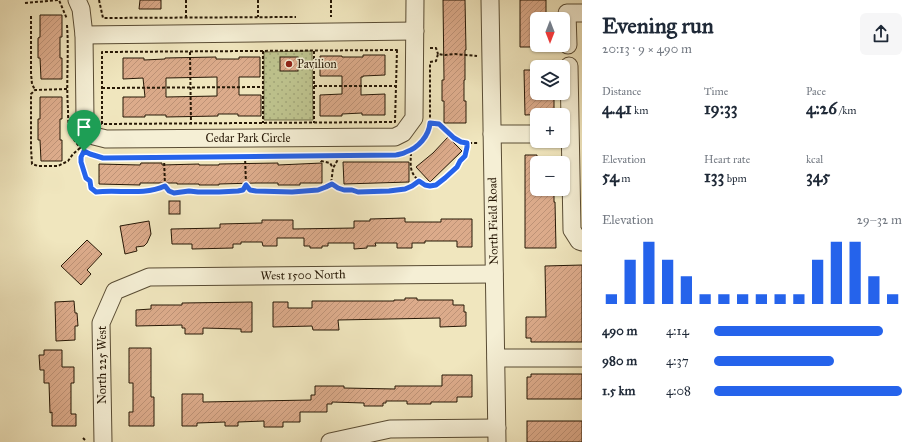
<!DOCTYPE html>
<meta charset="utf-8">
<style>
:root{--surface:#fff;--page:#f6f6f7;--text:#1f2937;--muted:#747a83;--accent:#2563eb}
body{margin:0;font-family:"IM FELL Great Primer",serif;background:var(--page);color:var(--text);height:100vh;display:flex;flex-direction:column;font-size:15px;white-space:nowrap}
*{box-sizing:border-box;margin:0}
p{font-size:13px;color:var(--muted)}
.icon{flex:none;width:22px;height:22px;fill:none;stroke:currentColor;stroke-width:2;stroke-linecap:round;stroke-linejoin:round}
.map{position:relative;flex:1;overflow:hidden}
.side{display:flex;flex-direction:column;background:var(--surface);width:340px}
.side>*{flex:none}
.needle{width:26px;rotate:180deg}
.buttons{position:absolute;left:530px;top:12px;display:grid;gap:8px}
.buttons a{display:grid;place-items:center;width:40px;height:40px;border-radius:6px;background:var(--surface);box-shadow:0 1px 3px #0004;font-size:20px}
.pin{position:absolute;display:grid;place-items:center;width:34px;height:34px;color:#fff;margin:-41px -17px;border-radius:50% 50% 50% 0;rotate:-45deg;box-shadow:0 0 4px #0007}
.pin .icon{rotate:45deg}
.round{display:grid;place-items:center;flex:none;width:42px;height:42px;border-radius:6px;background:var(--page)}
.head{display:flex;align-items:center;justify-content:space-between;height:68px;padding:0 20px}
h1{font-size:22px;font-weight:800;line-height:30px}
.stats{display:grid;grid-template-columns:repeat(3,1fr);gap:6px;height:68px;padding:4px 20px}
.stats div{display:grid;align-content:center}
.stats b{font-size:17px;font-weight:800}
.stats small{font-size:11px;font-weight:400}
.stats p{font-size:11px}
.chart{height:112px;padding:8px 20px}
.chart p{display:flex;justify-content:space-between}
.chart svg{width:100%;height:72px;margin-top:4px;stroke:var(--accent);stroke-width:6}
ul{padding:0 20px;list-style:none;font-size:13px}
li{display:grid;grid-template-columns:64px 48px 1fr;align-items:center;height:30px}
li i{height:10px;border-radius:5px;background:var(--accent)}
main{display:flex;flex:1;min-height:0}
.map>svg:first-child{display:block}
.park{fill:url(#park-dots);stroke:#726e4a}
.building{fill:url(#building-hatch);stroke:#271806;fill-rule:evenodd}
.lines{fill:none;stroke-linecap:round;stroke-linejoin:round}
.minor-casing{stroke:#594c34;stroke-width:19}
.path{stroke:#271806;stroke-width:2;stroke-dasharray:3 2;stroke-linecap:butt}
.minor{stroke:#f5efd5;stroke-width:17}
.route-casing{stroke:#fff;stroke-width:8}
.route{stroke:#2563eb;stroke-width:5}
.poi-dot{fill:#8f2418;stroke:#f5efd5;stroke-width:1.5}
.labels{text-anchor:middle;stroke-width:3;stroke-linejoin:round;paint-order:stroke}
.poi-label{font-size:12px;fill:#271806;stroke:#f5efd5;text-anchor:start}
.street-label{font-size:12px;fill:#271806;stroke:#f5efd5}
</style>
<main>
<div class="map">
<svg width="582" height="442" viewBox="0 0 582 442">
<defs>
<pattern id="park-dots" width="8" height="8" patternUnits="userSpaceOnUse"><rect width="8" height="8" fill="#bec38e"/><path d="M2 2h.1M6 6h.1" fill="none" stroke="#a3a779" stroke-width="1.8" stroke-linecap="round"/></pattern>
<pattern id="building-hatch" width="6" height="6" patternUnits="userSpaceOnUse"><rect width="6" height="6" fill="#dcab8b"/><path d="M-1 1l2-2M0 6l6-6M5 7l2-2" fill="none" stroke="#bd9276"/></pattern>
</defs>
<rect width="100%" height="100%" fill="#f0e6be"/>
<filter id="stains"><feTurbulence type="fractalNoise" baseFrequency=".005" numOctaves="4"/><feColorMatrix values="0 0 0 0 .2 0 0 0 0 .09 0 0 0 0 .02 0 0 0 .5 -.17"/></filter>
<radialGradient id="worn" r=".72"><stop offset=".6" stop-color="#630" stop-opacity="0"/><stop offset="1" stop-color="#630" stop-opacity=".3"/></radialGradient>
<!-- park -->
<path class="park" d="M312,51L313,120H264V52Z"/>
<!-- building -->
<g class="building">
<path d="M140,0H161V9H139Z"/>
<path d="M443,0H465L466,50H465V80H464V101H466V123H444V101H442V80H444Z"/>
<path d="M520,0H546V19H537V47H520Z"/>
<path d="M40,15H62V37H60V58H62V79H41L40,58H38V38L40,37Z"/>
<path d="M363,55H385V75L363,76V77H361V95L385,94V115H362V113L342,114V116H320V95L342,94V76H320V56H342V57H363Z"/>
<path d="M216,57V59H239V57H260V77H239V95H261V116H238V114H218V116L166,117V115H145V117H123V97H145L143,78L123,79V58H144V60L165,59V58ZM217,77V96L166,97V78Z"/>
<rect x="280" y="57" width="18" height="14"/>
<path d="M524,70H537V93H554V114L525,115Z"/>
<path d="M40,97H62V119H60V140H62V161H41L40,140H38V119H40Z"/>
<path d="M448,137L462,151L430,182L416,167L433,153Z"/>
<path d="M525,155H537V189H554V202H555L556,248H525Z"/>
<path d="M343,162H409V182L344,184Z"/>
<path d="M141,163H162V165L199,164V165H219V164L278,163V165L322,163V183H300V185H278V183H256L219,184V185H199V184H177V183H140V185L99,184V164L140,165Z"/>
<rect x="169" y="201" width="11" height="13"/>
<path d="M405,218V222H441V219H472V247H457V241H425V243H412V248H397V243H375L376,246H367V248L354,249V243H328V246H322V248H310V246H304V238H277V246H263L262,242H241V244H233V248L192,249V244H172L171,229L220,228V224L262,223V220H293V229L354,228V221H370V219Z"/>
<path d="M149,221L151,234L147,243L144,246L136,247L137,251L125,254L120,226Z"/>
<path d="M87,240L102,254L87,270L91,274L81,285L61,266Z"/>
<path d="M582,265V342H531V338H526V317H546L545,266Z"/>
<path d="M405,298H417V300H453V305H464V312H466V326L440,327V318L338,320L339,330H313L312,326L273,327V302H288V308H312V301H394V300H405Z"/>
<path d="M74,301L75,313H77L78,326H75V340L56,341L55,302Z"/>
<path d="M252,302V332H241V329L203,328V334H185V328H182V325L136,326V310L151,309V305H182V303Z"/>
<path d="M129,348H151V397H154V426H129V412H133V383H129Z"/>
<path d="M44,350H62V367H74V383H71V414H76V426H52V412L50,413L49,383H44V370H40L39,355H44Z"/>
<path d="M531,374H582V399H527V377H531Z"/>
<path d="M442,375H472V397H457V402H431V404H407V401H386V403H383V406H364V403L332,402V404H327V412H300V422H283V427H264V421L238,422V426H225V422L197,423V426H182V394H203V402L311,400V395H315V386H344V388L395,389V386H442Z"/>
<rect x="527" y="421" width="55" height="21"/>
</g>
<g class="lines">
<!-- minor casing -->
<g class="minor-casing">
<g id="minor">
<path d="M77,0L81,9L84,35L85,119L94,136L106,139L395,137L403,133L414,118L415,0"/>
<path d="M490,0L497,442"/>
<path d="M84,35L415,31"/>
<path d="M568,45L567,13H582"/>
<path d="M569,66L572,230L579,241L582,242"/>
<path d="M492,134H537"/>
<path d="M496,358H582"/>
<path d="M103,442L101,323L115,291L149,277L494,274"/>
<path d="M330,442L390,429L497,428"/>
</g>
</g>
<!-- path -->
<g class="path">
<path d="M99,0L103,18L296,17"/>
<path d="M186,0V18"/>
<path d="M258,0V17"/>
<path d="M331,0V17"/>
<path d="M25,3L59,0L67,19"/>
<path d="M31,16V74L32,84L35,90"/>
<path d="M67,25C69,53 66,81 68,109C68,118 68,127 72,136C79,150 89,154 103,158L340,156L396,155L406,152L416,147L425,139L430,126V64"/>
<path d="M430,48H436L438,54"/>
<path d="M397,50L395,122L102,124V52Z"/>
<path d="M263,51V123"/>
<path d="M314,51V123"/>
<path d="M190,52L191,124"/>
<path d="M430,62L436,61L438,54L445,55L455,54L477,56"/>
<path d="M314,86H396"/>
<path d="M102,88L263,87"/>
<path d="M67,89L35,90L31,94V148L32,164L38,166H58L68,161L73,154L80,148"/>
<path d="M430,123L439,124L454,138L461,142L467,143"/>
<path d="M84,151L81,157V162L86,178L90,181L91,188L96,192C118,189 143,196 165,186"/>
<path d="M245,156L246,185L250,190L256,191L292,193L318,190L326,187L331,184"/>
<path d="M320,156L321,161L330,163L333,168"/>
<path d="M340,156L333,168L331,184L337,188L344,190H352L359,192L389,191L405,189L412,186L419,181C408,171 411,164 411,150"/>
<path d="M164,158L165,186L169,191L174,193L189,191L198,193L238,191L243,190L246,185"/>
<path d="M419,181L425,185L431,186L435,185L445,178L457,167L460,161L465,156L467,147V143H479"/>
<path d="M83,438L85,440"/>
</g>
<!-- minor -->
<use href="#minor" class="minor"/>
</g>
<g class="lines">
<!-- route casing -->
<g class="route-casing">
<path id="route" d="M430,123L439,124L454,138L461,142L467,143V147L465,156L460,161L457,167L445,178L436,185L430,186L425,185L419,181L412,186L405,189L389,191L358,192L352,190H344L338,188L332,184L326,187L318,190L292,192L256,191L250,190L246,185L243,190L238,191L219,192H198L189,191L174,193L169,191L165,186C143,196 118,189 96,192L91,188L90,181L86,178L81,162V157L84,151L90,154L103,158L396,155C399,154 403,154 406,152C418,148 429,136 430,123Z"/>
</g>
<!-- route -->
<use href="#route" class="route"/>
</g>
<!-- markers -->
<circle class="poi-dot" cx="289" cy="64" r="4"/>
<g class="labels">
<!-- poi labels -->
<g class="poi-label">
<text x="297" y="68">Pavilion</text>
</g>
<!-- street labels -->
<g class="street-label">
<text x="248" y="142">Cedar Park Circle</text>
<text transform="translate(493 221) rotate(-91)" y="4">North Field Road</text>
<text transform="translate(303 275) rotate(-1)" y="4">West 1500 North</text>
<text transform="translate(102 365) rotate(-90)" y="4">North 225 West</text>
</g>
</g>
<rect width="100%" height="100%" filter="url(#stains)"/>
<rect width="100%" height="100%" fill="url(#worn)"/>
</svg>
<div class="buttons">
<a><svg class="needle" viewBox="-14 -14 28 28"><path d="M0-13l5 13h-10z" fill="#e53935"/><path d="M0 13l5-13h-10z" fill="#747a83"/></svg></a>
<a><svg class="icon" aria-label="layers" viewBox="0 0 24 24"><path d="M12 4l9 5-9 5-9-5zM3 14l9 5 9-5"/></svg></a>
<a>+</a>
<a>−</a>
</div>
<div class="pin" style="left:84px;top:151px;background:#1e9e55"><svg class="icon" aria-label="arrive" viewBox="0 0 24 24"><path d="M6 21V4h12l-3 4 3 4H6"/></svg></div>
</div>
<section class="side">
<div class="head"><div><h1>Evening run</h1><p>20:13 · 9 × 490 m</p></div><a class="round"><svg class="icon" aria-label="share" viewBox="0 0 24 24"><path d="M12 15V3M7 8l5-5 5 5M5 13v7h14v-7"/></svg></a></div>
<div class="stats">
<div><p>Distance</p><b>4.41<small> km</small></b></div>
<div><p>Time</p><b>19:33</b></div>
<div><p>Pace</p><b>4:26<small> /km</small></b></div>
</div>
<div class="stats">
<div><p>Elevation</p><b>54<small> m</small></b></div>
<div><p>Heart rate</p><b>133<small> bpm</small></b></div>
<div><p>kcal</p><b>345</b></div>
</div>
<div class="chart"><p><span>Elevation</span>29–32 m</p>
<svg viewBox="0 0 160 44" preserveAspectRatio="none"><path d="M5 44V38M15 44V17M25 44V6M35 44V17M45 44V27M55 44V38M65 44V38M75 44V38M85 44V38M95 44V38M105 44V38M115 44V17M125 44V6M135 44V6M145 44V27M155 44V38"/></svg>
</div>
<ul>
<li><b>490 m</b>4:14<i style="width:90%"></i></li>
<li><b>980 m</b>4:37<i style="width:64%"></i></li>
<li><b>1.5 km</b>4:08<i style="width:100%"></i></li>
</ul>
</section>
</main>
